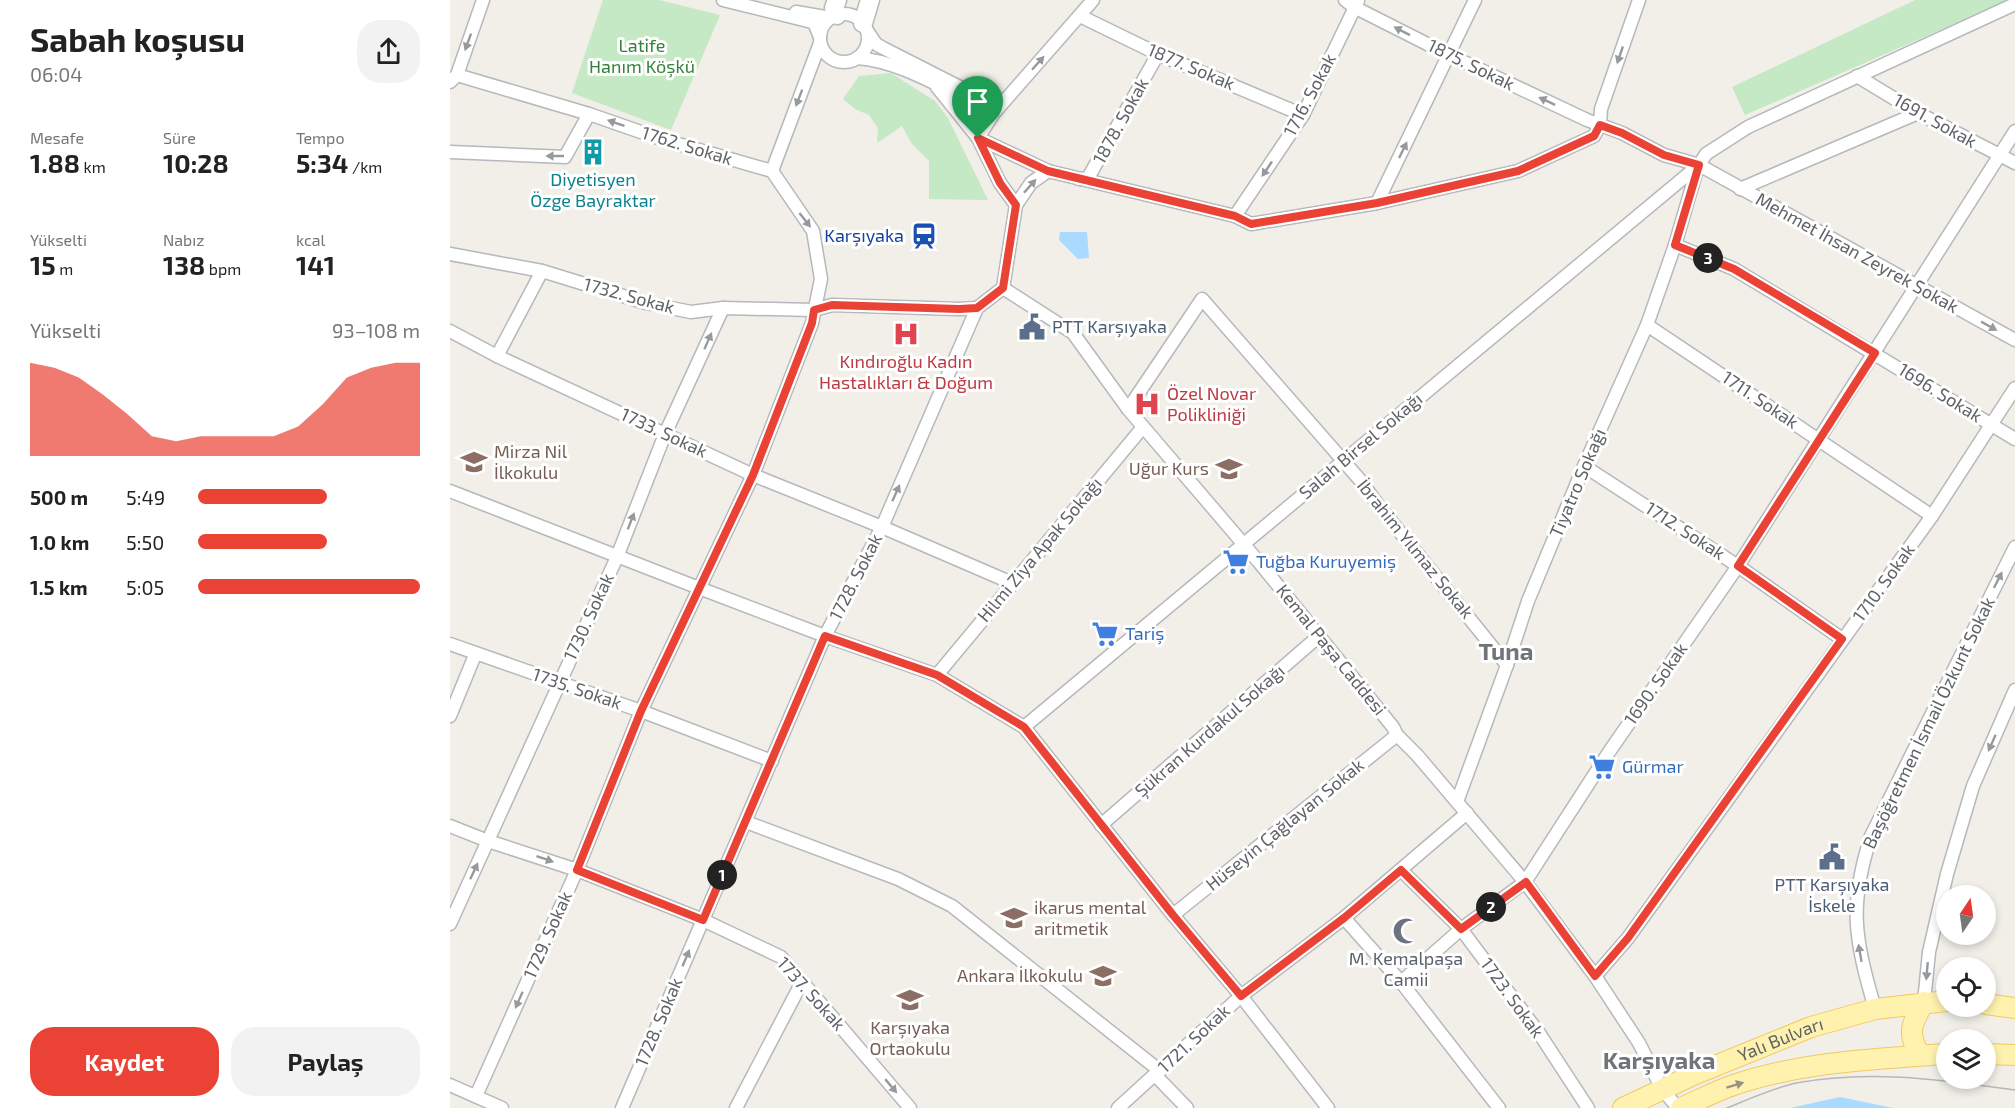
<!DOCTYPE html>
<html lang="tr">
<meta charset="utf-8">
<style>
:root{--surface:#fff;--page:#f2f2f2;--text:#222;--muted:#767676;--accent:#ea4335}
body{margin:0;font-family:"Exo 2",sans-serif;background:var(--page);color:var(--text);height:100vh;display:flex;flex-direction:column;font-size:22px;white-space:nowrap}
*{box-sizing:border-box;margin:0}
p{font-size:20px;color:var(--muted)}
.icon{flex:none;width:33px;height:33px;fill:none;stroke:currentColor;stroke-width:2;stroke-linecap:round;stroke-linejoin:round}
.map{position:relative;flex:1;overflow:hidden}
.panel{display:flex;flex-direction:column;background:var(--surface);width:450px}
.panel>*{flex:none}
.needle{width:39px;rotate:13deg}
.tools{position:absolute;left:1486px;top:885px;display:grid;gap:12px}
.tools a{display:grid;place-items:center;width:60px;height:60px;border-radius:50%;background:var(--surface);box-shadow:0 3px 9px #0003;font-size:30px}
.pin{position:absolute;display:grid;place-items:center;width:51px;height:51px;color:#fff;margin:-62px -26px;border-radius:50% 50% 50% 0;rotate:-45deg;box-shadow:0 0 6px #0007}
.pin .icon{rotate:45deg}
.km{position:absolute;width:30px;height:30px;margin:-15px;border-radius:50%;background:#222;color:#fff;font-size:16px;line-height:30px;text-align:center}
.round{display:grid;place-items:center;flex:none;width:63px;height:63px;border-radius:24px;background:var(--page)}
.overview{display:flex;align-items:center;justify-content:space-between;height:102px;padding:0 30px}
h1{font-size:33px;font-weight:700;line-height:45px}
.metrics{display:grid;grid-template-columns:repeat(3,1fr);gap:9px;height:102px;padding:6px 30px}
.metrics div{display:grid;align-content:center}
.metrics b{font-size:26px;font-weight:700}
.metrics small{font-size:16px;font-weight:400}
.metrics p{font-size:16px}
.chart{height:168px;padding:12px 30px}
.chart p{display:flex;justify-content:space-between}
.chart svg{width:100%;height:108px;margin-top:6px;fill:var(--accent);opacity:.7}
.primary-button{display:flex;gap:12px;margin-top:auto;padding:12px 30px}
.primary-button a{flex:1;height:69px;border-radius:24px;background:var(--accent);color:#fff;font-size:24px;font-weight:700;line-height:69px;text-align:center}
.primary-button a+a{background:var(--page);color:var(--text)}
ul{padding:0 30px;list-style:none;font-size:20px}
li{display:grid;grid-template-columns:96px 72px 1fr;align-items:center;height:45px}
li i{height:15px;border-radius:8px;background:var(--accent)}
main{display:flex;flex:1;min-height:0}
.map>svg:first-child{display:block}
.green{fill:#c5e8c5}
.water{fill:#aadaff}
.lines{fill:none;stroke-linecap:round;stroke-linejoin:round}
.street-casing{stroke:#b5b8bc;stroke-width:15}
.secondary-casing{stroke:#b6babf;stroke-width:21}
.primary-casing{stroke:#f2c960;stroke-width:22}
.street{stroke:#fff;stroke-width:12}
.secondary{stroke:#fff;stroke-width:18}
.primary{stroke:#fff2af;stroke-width:20}
.tram{stroke:#b6b7b8;stroke-width:1.5}
.oneway{fill:#979a9d}
.oneway2{fill:#979581}
.route-casing{stroke:#fff;stroke-width:12}
.route{stroke:#ea4335;stroke-width:8}
.labels{text-anchor:middle;stroke-width:6;stroke-linejoin:round;paint-order:stroke}
.park-label{font-size:18px;fill:#348238;stroke:#fff}
.street-label{font-size:18px;fill:#5f6368;stroke:#fff}
.culture-label{font-size:18px;fill:#0d838f;stroke:#fff}
.transit-label{font-size:18px;fill:#164399;stroke:#fff;text-anchor:end}
.service-label{font-size:18px;fill:#4e5e75;stroke:#fff;text-anchor:start}
.health-label{font-size:18px;fill:#be3a42;stroke:#fff}
.education-label{font-size:18px;fill:#785e54;stroke:#fff;text-anchor:start}
.shop-label{font-size:18px;fill:#366cbe;stroke:#fff;text-anchor:start}
.worship-label{font-size:18px;fill:#5b616d;stroke:#fff}
.district-label{font-size:24px;font-weight:bold;fill:#70757a;stroke:#fff}
</style>
<main>
<section class="panel">
<div class="overview"><div><h1>Sabah koşusu</h1><p>06:04</p></div><a class="round"><svg class="icon" aria-label="share" viewBox="0 0 24 24"><path d="M12 15V3M7 8l5-5 5 5M5 13v7h14v-7"/></svg></a></div>
<div class="metrics">
<div><p>Mesafe</p><b>1.88<small> km</small></b></div>
<div><p>Süre</p><b>10:28</b></div>
<div><p>Tempo</p><b>5:34<small> /km</small></b></div>
</div>
<div class="metrics">
<div><p>Yükselti</p><b>15<small> m</small></b></div>
<div><p>Nabız</p><b>138<small> bpm</small></b></div>
<div><p>kcal</p><b>141</b></div>
</div>
<div class="chart"><p><span>Yükselti</span>93–108 m</p>
<svg viewBox="0 0 160 44" preserveAspectRatio="none"><path d="M0 44V6L10 8L20 12L30 19L40 27L50 36L60 38L70 36L80 36L90 36L100 36L110 32L120 23L130 12L140 8L150 6L160 6V44z"/></svg>
</div>
<ul>
<li><b>500 m</b>5:49<i style="width:58%"></i></li>
<li><b>1.0 km</b>5:50<i style="width:58%"></i></li>
<li><b>1.5 km</b>5:05<i style="width:100%"></i></li>
</ul>
<div class="primary-button"><a>Kaydet</a><a>Paylaş</a></div>
</section>
<div class="map">
<svg width="1565" height="1108" viewBox="0 0 1565 1108">
<rect width="100%" height="100%" fill="#f1efe8"/>
<!-- green -->
<g class="green">
<path d="M153,0H209L270,15L221,130L122,93Z"/>
<path d="M1465,0H1559L1295,115L1282,87Z"/>
<path d="M441,73L485,101L498,118L538,200L479,199V161L462,144L452,126L427,143L428,128L419,115L405,109L393,99L409,76Z"/>
</g>
<!-- water -->
<g class="water">
<path d="M610,232H637L639,258L628,259L609,240Z"/>
<path d="M1390,1097L1443,1108H1340Z"/>
</g>
<g class="lines">
<!-- street casing -->
<g class="street-casing">
<g id="street">
<path d="M273,0L362,22L365,25L370,37"/>
<path d="M895,0L904,7L999,55L1137,120L1172,133L1214,155L1249,165L1565,340"/>
<path d="M346,12L381,18"/>
<circle cx="394" cy="38" r="24"/>
<path d="M630,16L708,54L853,115"/>
<path d="M416,29L426,44L433,48L549,107"/>
<path d="M407,58C450,61 492,88 531,106"/>
<path d="M7,75L139,114L211,139L322,171L363,231L371,279L362,323L303,475L191,711L127,870L26,1096"/>
<path d="M1407,76L1468,113L1565,163"/>
<path d="M0,82L7,75L33,0"/>
<path d="M487,87L528,138L550,183L566,205"/>
<path d="M528,138L598,171L785,216L801,224L927,203L1068,171L1144,136L1150,125L1151,109L1189,0"/>
<path d="M528,138L544,113L643,0"/>
<path d="M0,152L115,157L139,114"/>
<path d="M322,171L370,43"/>
<path d="M629,179L638,178L708,54"/>
<path d="M1290,189L1468,113"/>
<path d="M927,203L1025,0"/>
<path d="M785,216L853,115L908,1"/>
<path d="M1225,245L1284,269L1565,439"/>
<path d="M0,254L92,271"/>
<path d="M553,288L623,333L678,409L808,561L943,727L947,735L967,755L1075,882L1145,976L1189,1043L1212,1089L1228,1108"/>
<path d="M553,288L566,205L581,183L598,171"/>
<path d="M1197,325L1482,516"/>
<path d="M0,331L47,356L303,475L432,527L562,583"/>
<path d="M47,356L92,271L196,303L241,312L273,308L364,310L382,305L509,309L527,308"/>
<path d="M678,409L752,299L910,480L928,505L1057,665"/>
<path d="M1134,466L1288,566L1392,639"/>
<path d="M0,491L249,588L375,636L487,675L574,727L723,915L791,996L878,1108"/>
<path d="M0,644L191,711L322,761"/>
<path d="M487,675L693,427"/>
<path d="M0,716L25,655"/>
<path d="M574,727L1249,165L1256,154L1298,127L1565,4"/>
<path d="M1007,802L1057,665L1078,601L1134,466L1197,325L1225,245L1248,166"/>
<path d="M296,822L448,879L502,906L710,1071"/>
<path d="M651,825L869,636"/>
<path d="M0,826L38,841L127,870L253,920L331,957L460,1108"/>
<path d="M951,870L1011,929L1089,1033L1138,1108"/>
<path d="M723,915L947,735"/>
<path d="M894,918L951,982L1049,1108"/>
<path d="M0,924L167,557L215,434L273,308"/>
<path d="M1145,976L1178,938L1482,516L1565,388"/>
<path d="M951,982L1011,929L1075,882L1159,752L1288,566L1565,131"/>
<path d="M1474,1002L1479,952L1497,874L1523,786L1565,690"/>
<path d="M1425,1009C1405,939 1398,907 1421,836L1565,547"/>
<path d="M705,1075L737,1108"/>
<path d="M0,1085L52,1108"/>
<path d="M172,1108L375,636L432,527L527,308L553,288"/>
<path d="M286,1108L352,982"/>
<path d="M668,1108L791,996L894,918L1017,813"/>
</g>
</g>
<!-- secondary casing -->
<g class="secondary-casing">
<g id="secondary">
<path d="M387,0L384,8L387,15"/>
<path d="M413,23L420,0"/>
</g>
</g>
<!-- primary casing -->
<g class="primary-casing">
<g id="primary">
<path d="M1536,1004L1565,1008"/>
<path d="M1536,1054L1565,1055"/>
<path d="M1470,1055C1456,1033 1462,1023 1474,1002"/>
<path id="s1" d="M1173,1108L1243,1075L1361,1027L1425,1009L1497,1001"/>
<path d="M1231,1108C1247,1101 1262,1093 1278,1087C1348,1062 1423,1059 1497,1054"/>
</g>
</g>
<!-- street -->
<use href="#street" class="street"/>
<!-- secondary -->
<use href="#secondary" class="secondary"/>
<!-- primary -->
<use href="#primary" class="primary"/>
<!-- tram -->
<path class="tram" d="M1277,1108C1299,1099 1324,1088 1346,1083C1420,1069 1492,1080 1565,1090"/>
</g>
<!-- one-way arrows -->
<defs><path id="oneway-solid" d="M-6-.8H1V-3.2L6.5 0L1 3.2V.8H-6Z" transform="scale(1.5)"/></defs>
<g class="oneway">
<use href="#oneway-solid" transform="translate(952 31) rotate(-153)"/>
<use href="#oneway-solid" transform="translate(18 42) rotate(110)"/>
<use href="#oneway-solid" transform="translate(1170 55) rotate(109)"/>
<use href="#oneway-solid" transform="translate(588 63) rotate(-48)"/>
<use href="#oneway-solid" transform="translate(349 98) rotate(111)"/>
<use href="#oneway-solid" transform="translate(1097 101) rotate(-155)"/>
<use href="#oneway-solid" transform="translate(166 123) rotate(-161)"/>
<use href="#oneway-solid" transform="translate(953 150) rotate(-64)"/>
<use href="#oneway-solid" transform="translate(105 156) rotate(180)"/>
<use href="#oneway-solid" transform="translate(817 169) rotate(124)"/>
<use href="#oneway-solid" transform="translate(580 186) rotate(-48)"/>
<use href="#oneway-solid" transform="translate(355 220) rotate(52)"/>
<use href="#oneway-solid" transform="translate(1539 326) rotate(29)"/>
<use href="#oneway-solid" transform="translate(258 341) rotate(-66)"/>
<use href="#oneway-solid" transform="translate(446 493) rotate(-66)"/>
<use href="#oneway-solid" transform="translate(181 521) rotate(-69)"/>
<use href="#oneway-solid" transform="translate(1548 580) rotate(-63)"/>
<use href="#oneway-solid" transform="translate(1542 743) rotate(114)"/>
<use href="#oneway-solid" transform="translate(95 859) rotate(19)"/>
<use href="#oneway-solid" transform="translate(24 871) rotate(-65)"/>
<use href="#oneway-solid" transform="translate(1410 953) rotate(-100)"/>
<use href="#oneway-solid" transform="translate(236 958) rotate(-67)"/>
<use href="#oneway-solid" transform="translate(1477 971) rotate(95)"/>
<use href="#oneway-solid" transform="translate(69 1000) rotate(114)"/>
<use href="#oneway-solid" transform="translate(441 1086) rotate(50)"/>
</g>
<use class="oneway2" href="#oneway-solid" transform="translate(1285 1085) rotate(-17)"/>
<g class="lines">
<!-- route casing -->
<g class="route-casing">
<path id="route" d="M1150,125L1172,133L1214,155L1249,165L1225,245L1284,269L1425,353L1288,566L1392,639L1178,938L1145,976L1076,882L1011,929L951,870L894,918L791,996L723,915L574,727L487,675L375,636L253,920L127,870L191,711L303,475L362,323L364,310L382,305L509,309L527,308L553,288L566,205L550,183L528,138L598,171L785,216L801,224L927,203L1068,171L1144,136Z"/>
</g>
<!-- route -->
<use href="#route" class="route"/>
</g>
<!-- icons -->
<defs>
<g id="building-bare" transform="scale(2.07)"><path d="M-4-6H4V6H1V3H-1V6H-4ZM-2.5-4.3h1.7v1.8h-1.7ZM.8-4.3h1.7v1.8H.8ZM-2.5-1h1.7V.8h-1.7ZM.8-1h1.7V.8H.8Z" fill="#0f9aa8" stroke="#fff" stroke-width="2.5" paint-order="stroke"/></g>
<g id="station-bare" transform="scale(2.07)"><path d="M-3-6H3Q5-6 5-4V2Q5 4 3 4L4.5 6H3L1.5 4h-3L-3 6H-4.5L-3 4Q-5 4-5 2V-4Q-5-6-3-6ZM-3.5-4v3h7v-3ZM-3.5 1v1.5H-2V1ZM2 1v1.5H3.5V1Z" fill="#1a4fb4" stroke="#fff" stroke-width="2.5" paint-order="stroke"/></g>
<g id="civic-bare" transform="scale(2.07)"><path d="M-.6-6.5H3V-4.5H.6V-3L4-1V1h2V6H-6V1h2V-1L-.6-3ZM-1.2 2.5V6h2.4V2.5Z" fill="#5c6f8a" stroke="#fff" stroke-width="2.5" paint-order="stroke"/></g>
<g id="hospital-bare" transform="scale(2.07)"><path d="M-5-5h3v3.5h4V-5h3V5h-3V1.5h-4V5h-3Z" fill="#e0444e" stroke="#fff" stroke-width="2.5" paint-order="stroke"/></g>
<g id="school-bare" transform="scale(2.07)"><path d="M0-5L7-2L0 1L-7-2ZM-4 1L0 2.5L4 1V4Q0 6-4 4Z" fill="#8d6e63" stroke="#fff" stroke-width="2.5" paint-order="stroke"/></g>
<g id="supermarket-bare" transform="scale(2.07)"><path d="M-6-5.5h2.5l.6 2H6L4.5 2H-2.5L-4.4-4H-6ZM-1.5 3.2a1.3 1.3 0 1 0 .1 0ZM3 3.2a1.3 1.3 0 1 0 .1 0Z" fill="#3f7fe0" stroke="#fff" stroke-width="2.5" paint-order="stroke"/></g>
<g id="mosque-bare" transform="scale(2.07)"><path d="M3.5-4.9A6 6 0 1 0 3.5 4.9A5 5 0 1 1 3.5-4.9Z" fill="#6b7280" stroke="#fff" stroke-width="2.5" paint-order="stroke"/></g>
</defs>
<g fill-rule="evenodd">
<use href="#building-bare" x="143" y="152"/>
<use href="#station-bare" x="474" y="236"/>
<use href="#civic-bare" x="582" y="327"/>
<use href="#hospital-bare" x="456" y="334"/>
<use href="#hospital-bare" x="697" y="404"/>
<use href="#school-bare" x="24" y="462"/>
<use href="#school-bare" x="779" y="469"/>
<use href="#supermarket-bare" x="786" y="562"/>
<use href="#supermarket-bare" x="655" y="634"/>
<use href="#supermarket-bare" x="1152" y="767"/>
<use href="#civic-bare" x="1382" y="857"/>
<use href="#school-bare" x="564" y="918"/>
<use href="#mosque-bare" x="956" y="931"/>
<use href="#school-bare" x="653" y="976"/>
<use href="#school-bare" x="460" y="1000"/>
</g>
<g class="labels">
<!-- park labels -->
<g class="park-label">
<text x="192" y="52">Latife<tspan x="192" dy="21">Hanım Köşkü</tspan></text>
</g>
<!-- street labels -->
<g class="street-label">
<text transform="translate(1021 65) rotate(26)" y="6">1875. Sokak</text>
<text transform="translate(741 67) rotate(23)" y="6">1877. Sokak</text>
<text transform="translate(860 95) rotate(-62)" y="6">1716. Sokak</text>
<text transform="translate(671 121) rotate(-61)" y="6">1878. Sokak</text>
<text transform="translate(1485 121) rotate(29)" y="6">1691. Sokak</text>
<text transform="translate(237 146) rotate(17)" y="6">1762. Sokak</text>
<text transform="translate(1407 253) rotate(29)" y="6">Mehmet İhsan Zeyrek Sokak</text>
<text transform="translate(179 296) rotate(15)" y="6">1732. Sokak</text>
<text transform="translate(1490 393) rotate(32)" y="6">1696. Sokak</text>
<text transform="translate(1310 400) rotate(34)" y="6">1711. Sokak</text>
<text transform="translate(214 433) rotate(25)" y="6">1733. Sokak</text>
<text transform="translate(911 446) rotate(-40)" y="6">Salah Birsel Sokağı</text>
<text transform="translate(1128 483) rotate(-67)" y="6">Tiyatro Sokağı</text>
<text transform="translate(1235 531) rotate(33)" y="6">1712. Sokak</text>
<text transform="translate(965 549) rotate(51)" y="6">İbrahim Yılmaz Sokak</text>
<text transform="translate(590 550) rotate(-50)" y="6">Hilmi Ziya Apak Sokağı</text>
<text transform="translate(406 577) rotate(-63)" y="6">1728. Sokak</text>
<text transform="translate(1434 583) rotate(-54)" y="6">1710. Sokak</text>
<text transform="translate(139 617) rotate(-65)" y="6">1730. Sokak</text>
<text transform="translate(881 650) rotate(51)" y="6">Kemal Paşa Caddesi</text>
<text transform="translate(1206 684) rotate(-55)" y="6">1690. Sokak</text>
<text transform="translate(127 689) rotate(19)" y="6">1735. Sokak</text>
<text transform="translate(1479 723) rotate(-64)" y="6">Başöğretmen İsmail Özkunt Sokak</text>
<text transform="translate(760 731) rotate(-41)" y="6">Şükran Kurdakul Sokağı</text>
<text transform="translate(835 825) rotate(-39)" y="6">Hüseyin Çağlayan Sokak</text>
<text transform="translate(98 935) rotate(-66)" y="6">1729. Sokak</text>
<text transform="translate(361 994) rotate(48)" y="6">1737. Sokak</text>
<text transform="translate(1062 998) rotate(54)" y="6">1723. Sokak</text>
<text transform="translate(209 1022) rotate(-67)" y="6">1728. Sokak</text>
<text transform="translate(744 1039) rotate(-43)" y="6">1721. Sokak</text>
<text dy="6" stroke="none"><textPath href="#s1" startOffset="172">Yalı Bulvarı</textPath></text>
</g>
<!-- culture labels -->
<g class="culture-label">
<text x="143" y="186">Diyetisyen<tspan x="143" dy="21">Özge Bayraktar</tspan></text>
</g>
<!-- transit labels -->
<g class="transit-label">
<text x="454" y="242">Karşıyaka</text>
</g>
<!-- service labels -->
<g class="service-label">
<text x="602" y="333">PTT Karşıyaka</text>
<text x="1382" y="891" text-anchor="middle">PTT Karşıyaka<tspan x="1382" dy="21">İskele</tspan></text>
</g>
<!-- health labels -->
<g class="health-label">
<text x="456" y="368">Kındıroğlu Kadın<tspan x="456" dy="21">Hastalıkları &amp; Doğum</tspan></text>
<text x="717" y="400" text-anchor="start">Özel Novar<tspan x="717" dy="21">Polikliniği</tspan></text>
</g>
<!-- education labels -->
<g class="education-label">
<text x="44" y="458">Mirza Nil<tspan x="44" dy="21">İlkokulu</tspan></text>
<text x="759" y="475" text-anchor="end">Uğur Kurs</text>
<text x="584" y="914">ikarus mental<tspan x="584" dy="21">aritmetik</tspan></text>
<text x="633" y="982" text-anchor="end">Ankara İlkokulu</text>
<text x="460" y="1034" text-anchor="middle">Karşıyaka<tspan x="460" dy="21">Ortaokulu</tspan></text>
</g>
<!-- shop labels -->
<g class="shop-label">
<text x="806" y="568">Tuğba Kuruyemiş</text>
<text x="675" y="640">Tariş</text>
<text x="1172" y="773">Gürmar</text>
</g>
<!-- worship labels -->
<g class="worship-label">
<text x="956" y="965">M. Kemalpaşa<tspan x="956" dy="21">Camii</tspan></text>
</g>
<!-- district labels -->
<g class="district-label">
<text x="1056" y="660">Tuna</text>
<text x="1209" y="1069">Karşıyaka</text>
</g>
</g>
</svg>
<div class="tools">
<a><svg class="needle" viewBox="-14 -14 28 28"><path d="M0-13l5 13h-10z" fill="#e53935"/><path d="M0 13l5-13h-10z" fill="#767676"/></svg></a>
<a><svg class="icon" aria-label="locate" viewBox="0 0 24 24"><circle cx="12" cy="12" r="6"/><path d="M12 2v4M12 18v4M2 12h4M18 12h4"/></svg></a>
<a><svg class="icon" aria-label="layers" viewBox="0 0 24 24"><path d="M12 4l9 5-9 5-9-5zM3 14l9 5 9-5"/></svg></a>
</div>
<div class="pin" style="left:528px;top:138px;background:#1e9e55"><svg class="icon" aria-label="arrive" viewBox="0 0 24 24"><path d="M6 21V4h12l-3 4 3 4H6"/></svg></div>
<b class="km" style="left:272px;top:875px">1</b>
<b class="km" style="left:1041px;top:907px">2</b>
<b class="km" style="left:1258px;top:258px">3</b>
</div>
</main>
